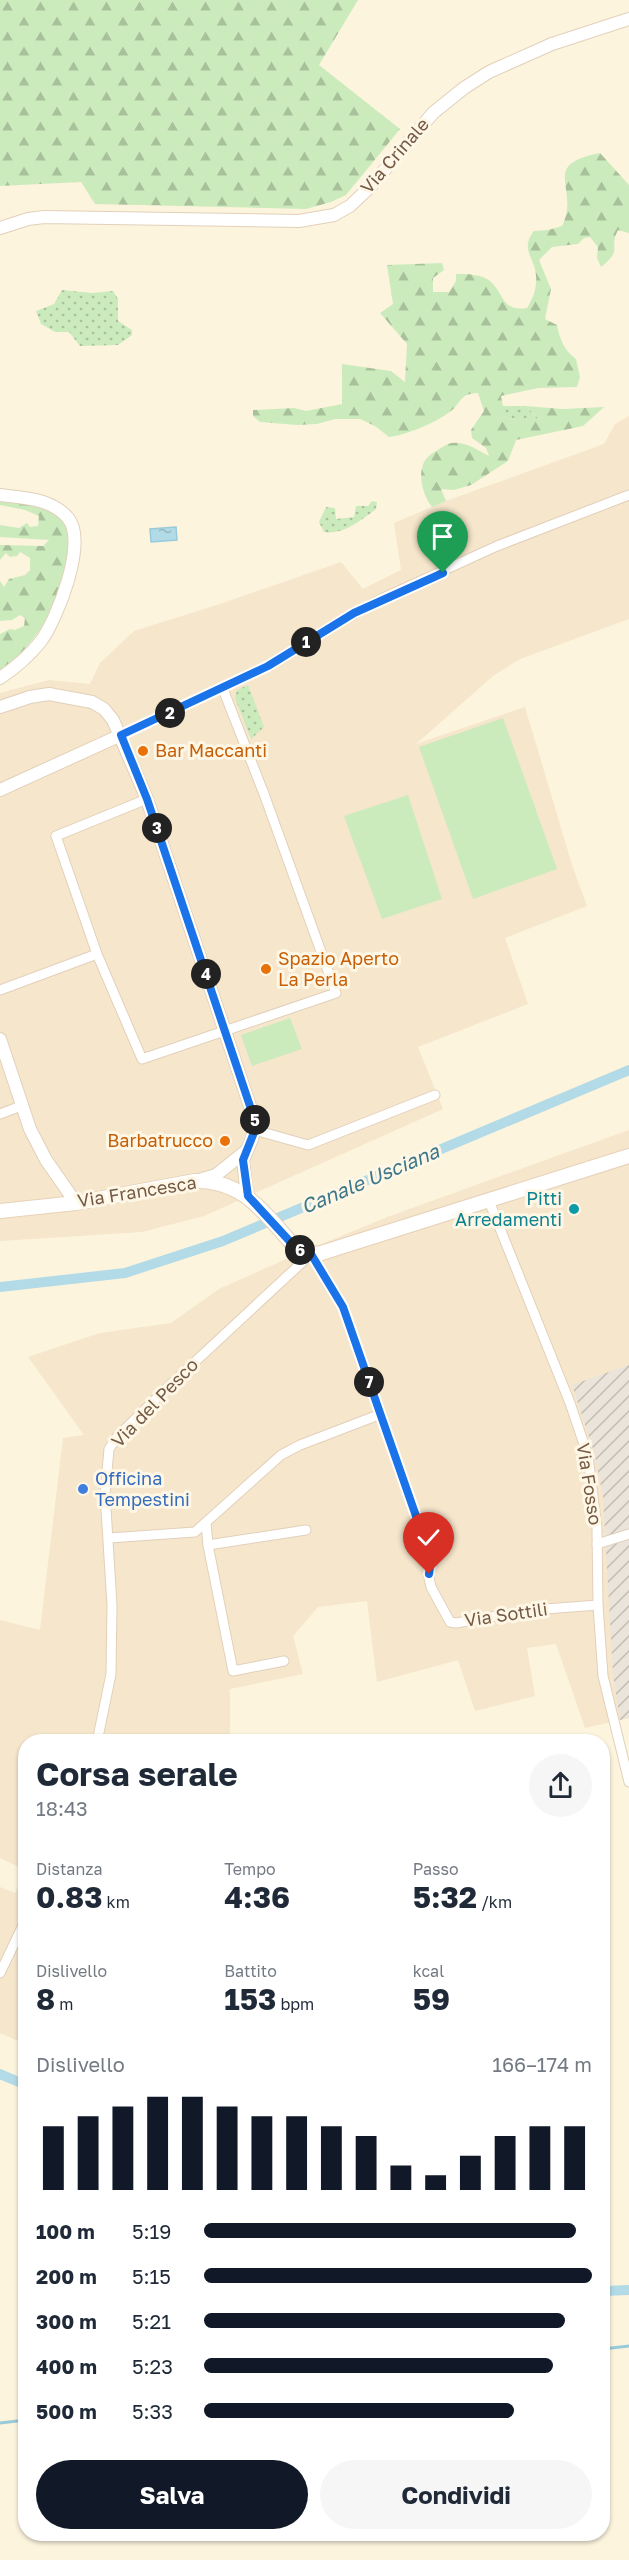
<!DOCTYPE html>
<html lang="it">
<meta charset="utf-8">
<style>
:root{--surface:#fff;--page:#f6f6f7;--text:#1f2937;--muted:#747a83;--accent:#111827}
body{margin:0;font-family:"Golos Text",sans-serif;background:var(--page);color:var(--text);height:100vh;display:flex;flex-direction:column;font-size:22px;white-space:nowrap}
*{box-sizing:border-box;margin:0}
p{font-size:20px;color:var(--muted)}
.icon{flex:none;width:33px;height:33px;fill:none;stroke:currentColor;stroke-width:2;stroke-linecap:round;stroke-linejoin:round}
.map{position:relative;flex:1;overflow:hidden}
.sheet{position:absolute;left:18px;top:1734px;width:592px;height:807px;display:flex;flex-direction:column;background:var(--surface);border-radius:24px;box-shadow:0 2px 4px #0004}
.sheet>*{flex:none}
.pin{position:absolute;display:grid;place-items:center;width:51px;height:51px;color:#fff;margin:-62px -26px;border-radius:50% 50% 50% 0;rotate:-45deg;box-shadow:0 0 6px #0007}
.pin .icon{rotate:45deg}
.km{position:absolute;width:30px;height:30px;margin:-15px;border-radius:50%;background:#222;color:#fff;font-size:16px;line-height:30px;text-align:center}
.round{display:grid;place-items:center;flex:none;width:63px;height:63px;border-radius:32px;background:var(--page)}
.summary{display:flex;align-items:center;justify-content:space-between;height:102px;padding:0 18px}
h1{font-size:33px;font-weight:700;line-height:45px}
.figures{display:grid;grid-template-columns:repeat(3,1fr);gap:9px;height:102px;padding:6px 18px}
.figures div{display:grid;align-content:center}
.figures b{font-size:30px;font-weight:700}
.figures small{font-size:16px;font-weight:400}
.figures p{font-size:16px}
.chart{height:168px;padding:12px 18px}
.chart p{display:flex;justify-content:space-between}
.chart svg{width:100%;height:108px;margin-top:6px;stroke:var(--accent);stroke-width:6}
.button{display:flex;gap:12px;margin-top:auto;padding:12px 18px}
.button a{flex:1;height:69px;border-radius:36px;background:var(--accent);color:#fff;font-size:24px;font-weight:700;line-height:69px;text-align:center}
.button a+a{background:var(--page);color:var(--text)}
ul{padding:0 18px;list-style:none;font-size:20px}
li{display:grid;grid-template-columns:96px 72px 1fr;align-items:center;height:45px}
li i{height:15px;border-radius:8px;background:var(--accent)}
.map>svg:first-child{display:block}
.residential{fill:#f5e6cc}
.industrial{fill:url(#industrial-furrows)}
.grass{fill:url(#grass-dots)}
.forest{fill:url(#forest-firs)}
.park{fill:#cbebbd}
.water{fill:url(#water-ripples);stroke:#98cada;stroke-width:1.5}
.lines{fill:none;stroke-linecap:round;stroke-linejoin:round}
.stream{stroke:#98cada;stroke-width:3}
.canal{stroke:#b2dbe7;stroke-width:10}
.minor-casing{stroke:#e2d0ba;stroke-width:11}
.tertiary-casing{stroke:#e2d0ba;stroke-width:14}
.secondary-casing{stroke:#e7d2b8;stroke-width:16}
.minor{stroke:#fff;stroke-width:9}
.tertiary{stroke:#fff;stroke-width:12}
.secondary{stroke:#fff;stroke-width:14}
.route-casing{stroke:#fff;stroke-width:12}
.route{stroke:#1a73e8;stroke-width:8}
.food-dot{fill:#e8710a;stroke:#fff7e6;stroke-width:2}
.culture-dot{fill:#0f9aa8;stroke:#fff7e6;stroke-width:2}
.shop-dot{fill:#3f7fe0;stroke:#fff7e6;stroke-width:2}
.labels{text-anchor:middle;stroke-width:6;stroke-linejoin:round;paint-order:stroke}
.street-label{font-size:18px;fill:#745a45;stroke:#fff7e6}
.food-label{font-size:18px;fill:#c56008;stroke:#fff7e6;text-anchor:start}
.culture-label{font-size:18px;fill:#0d838f;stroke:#fff7e6;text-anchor:end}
.shop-label{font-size:18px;fill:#366cbe;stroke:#fff7e6;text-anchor:start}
.water-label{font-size:20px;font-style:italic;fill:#3e778a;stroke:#fff7e6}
</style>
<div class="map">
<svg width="629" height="2560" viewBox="0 0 629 2560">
<defs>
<pattern id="industrial-furrows" width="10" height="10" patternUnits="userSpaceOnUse" patternTransform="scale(1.5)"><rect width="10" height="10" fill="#ebe4db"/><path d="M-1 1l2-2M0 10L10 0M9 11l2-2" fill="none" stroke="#c3bcb3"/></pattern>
<pattern id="grass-dots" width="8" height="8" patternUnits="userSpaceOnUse" patternTransform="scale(1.5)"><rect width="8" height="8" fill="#cbebbd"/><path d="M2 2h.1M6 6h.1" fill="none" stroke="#a9c19b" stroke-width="1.8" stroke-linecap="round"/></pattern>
<pattern id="forest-firs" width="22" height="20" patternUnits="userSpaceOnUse" patternTransform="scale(1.5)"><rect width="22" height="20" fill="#cbebbd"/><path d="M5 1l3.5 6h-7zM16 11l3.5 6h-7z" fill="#a9c19b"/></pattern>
<pattern id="water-ripples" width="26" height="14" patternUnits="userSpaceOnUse" patternTransform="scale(1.5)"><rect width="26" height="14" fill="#b2dbe7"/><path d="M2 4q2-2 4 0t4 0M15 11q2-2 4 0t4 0" fill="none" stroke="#95b5bd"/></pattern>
</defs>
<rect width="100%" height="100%" fill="#fdf4de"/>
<!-- residential -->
<g class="residential">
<path d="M629,416V619L520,659L493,676L416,744L525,707L572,865L587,906L505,938L528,1004L418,1047L443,1109L204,1216L142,1232L0,1241V693L49,680L90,684L100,663L134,631L220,604L341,562L363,589L401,570L394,523L446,501L604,444L615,424Z"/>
<path d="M629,1130V1718L585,1728L556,1644L527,1648L535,1696L475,1711L458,1660L377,1682L367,1601L318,1607L293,1636L303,1674L230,1689V1741L26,1742V1946L23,1956L26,1957L25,2044L0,2033V1887L15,1893L25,1870L0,1858V1620L40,1630L63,1438L84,1435L28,1357L100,1333L171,1323L219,1289L302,1252L390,1216Z"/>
</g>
<!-- industrial -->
<path class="industrial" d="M629,1365V1718L620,1720L613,1674L603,1497L595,1455L572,1385Z"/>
<!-- grass -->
<g class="grass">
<path d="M62,290L92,293L113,291L118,299V321L132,330V335L118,345L80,346L69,332H55L41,324L36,311L54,304Z"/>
<path d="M501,406H526L541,421L505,418Z"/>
<path d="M372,501L377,502L376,509C361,520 344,535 324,532L319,522L326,507L335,508L336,519L354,517L356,506H368Z"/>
<path d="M248,685L264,727L251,739L235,698L237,690Z"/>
</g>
<!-- forest -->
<g class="forest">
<path d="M0,0H358L319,65L400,129L346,195L331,202L306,209L95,204L81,182L0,186Z"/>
<path d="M600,153L629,185V233L618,230C608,249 624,249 601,267L597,258L598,247L590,237L584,238L578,244L552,247L539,260L551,289L545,319L557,325C560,340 564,350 576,359L580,377L577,387L538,388L501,396L505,418L540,420L526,406L562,409L604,407L583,426L516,440L508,461L471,485L454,490L441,489L446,501L432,507C423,496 416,472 426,459C430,454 436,451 441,448C447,444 451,442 459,443C470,444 479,451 489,456L486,448L472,438L471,430L484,411L478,393C459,394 463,401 451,411C437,422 407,435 389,437L375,426L360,419H335L317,424L297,425L260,422L253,416V410L294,408L306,411L342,404V364L391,371L405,382L407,344L380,313L393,304L387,265L442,263L444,270L433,278V292H449L456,281V274C466,274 482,274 490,281C505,294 501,312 527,308C535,296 539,280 534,266C529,252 523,245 534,231L548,230L562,226C581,188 538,165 600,153Z"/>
<path d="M0,499L50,509L67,524C74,579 45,640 0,670V634L10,629L15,630L24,626L25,618L20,615L12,620L0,621V581L4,587L9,579L25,575L30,570V558L20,552L17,556L10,557L6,553L0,560V545L43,546L49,540L0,537V525L19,528L27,523L30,527L38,526L39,516L25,510L0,505Z"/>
</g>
<!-- park -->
<g class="park">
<path d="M503,718L557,869L473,899L419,747Z"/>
<path d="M408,795L442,899L382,919L344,816Z"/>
<path d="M290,1018L302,1049L252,1066L241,1035Z"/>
</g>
<!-- water -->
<path class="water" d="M176,527L177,540L151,542L150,529Z"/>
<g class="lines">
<!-- stream -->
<g class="stream">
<path d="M603,2349L629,2346"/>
<path d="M0,2423L26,2420"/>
</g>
<!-- canal -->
<g class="canal">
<path d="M0,1287L125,1273L223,1241L629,1070"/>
<path d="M0,2074L26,2085"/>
<path d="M603,2291L629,2290"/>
</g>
<!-- minor casing -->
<g class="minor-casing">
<g id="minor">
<path d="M121,735L268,666L334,625L383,598L497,546L629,495"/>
<path d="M147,799L56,836L97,954L142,1059L336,993L264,794L223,689"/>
<path d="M0,990L97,954"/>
<path d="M0,1114L21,1106"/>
<path d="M255,1130L308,1145L435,1095"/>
<path d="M489,1201L570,1403L588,1456L597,1528L598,1605L603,1676L629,1782"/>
<path d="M206,1523L208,1545L233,1671L284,1661"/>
<path d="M109,1538L195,1532L281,1455L300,1445L381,1414"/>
<path d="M597,1544L629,1534"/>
<path d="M208,1545L306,1530"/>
<path d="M97,1742L111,1674L112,1605L105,1493L109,1449L117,1437L170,1385L311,1254L343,1307L431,1559L429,1578L431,1587L450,1622L456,1623L532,1610L598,1605"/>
<path d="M0,1973L26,1919"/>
</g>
</g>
<!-- tertiary casing -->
<g class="tertiary-casing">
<g id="tertiary">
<path d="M0,228L28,219L44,217L299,221L334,215L350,206L371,186L433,113L464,88L489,72L552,44L629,19"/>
<path d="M0,495C24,498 51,498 68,518C88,542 57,619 41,641C30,655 15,668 0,678"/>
<path d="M0,707L30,697L49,694L92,702L104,709L113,720L147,799L255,1121L252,1139L243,1160L247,1196"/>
<path d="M0,790L121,735"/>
<path d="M0,1039L30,1129L46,1160L76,1203"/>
<path d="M199,1180L216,1175L246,1151"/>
</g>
</g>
<!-- secondary casing -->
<g class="secondary-casing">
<path id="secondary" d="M0,1211L76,1203L195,1181C244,1180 265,1214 295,1247L302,1252L318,1254L629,1156"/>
</g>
<!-- minor -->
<use href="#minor" class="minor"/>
<!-- tertiary -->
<use href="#tertiary" class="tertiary"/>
<!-- secondary -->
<use href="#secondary" class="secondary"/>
</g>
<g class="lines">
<!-- route casing -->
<g class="route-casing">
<path id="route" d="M429,1574L431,1559L343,1307L311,1254L295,1247L248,1196L243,1160L255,1130V1121L147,799L121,735L268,666L354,613L443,573"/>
</g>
<!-- route -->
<use href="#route" class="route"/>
</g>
<!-- markers -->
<g class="food-dot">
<circle cx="143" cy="751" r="6"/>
<circle cx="266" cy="969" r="6"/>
<circle cx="225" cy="1141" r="6"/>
</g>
<circle class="culture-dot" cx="574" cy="1209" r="6"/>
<circle class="shop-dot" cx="83" cy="1489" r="6"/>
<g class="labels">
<!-- street labels -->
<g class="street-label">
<text transform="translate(395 156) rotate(-49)" y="6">Via Crinale</text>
<text transform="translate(137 1192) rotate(-9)" y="6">Via Francesca</text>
<text transform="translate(155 1403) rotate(-46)" y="6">Via del Pesco</text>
<text transform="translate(589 1484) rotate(81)" y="6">Via Fosso</text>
<text transform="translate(506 1615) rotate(-8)" y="6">Via Sottili</text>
</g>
<!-- food labels -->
<g class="food-label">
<text x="155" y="757">Bar Maccanti</text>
<text x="278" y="965">Spazio Aperto<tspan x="278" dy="21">La Perla</tspan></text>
<text x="213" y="1147" text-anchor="end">Barbatrucco</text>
</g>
<!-- culture labels -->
<g class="culture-label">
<text x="562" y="1205">Pitti<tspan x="562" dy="21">Arredamenti</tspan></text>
</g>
<!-- shop labels -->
<g class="shop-label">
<text x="95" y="1485">Officina<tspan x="95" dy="21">Tempestini</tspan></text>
</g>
<!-- water labels -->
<g class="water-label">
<text transform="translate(370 1179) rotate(-23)" y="7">Canale Usciana</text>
</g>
</g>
</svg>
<div class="pin" style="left:443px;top:573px;background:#1e9e55"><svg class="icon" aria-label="arrive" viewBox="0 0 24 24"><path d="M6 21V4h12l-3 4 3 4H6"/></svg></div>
<div class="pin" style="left:429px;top:1574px;background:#d93025"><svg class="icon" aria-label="check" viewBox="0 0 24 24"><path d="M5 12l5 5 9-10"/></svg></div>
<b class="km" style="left:306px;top:642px">1</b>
<b class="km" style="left:170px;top:713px">2</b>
<b class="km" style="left:157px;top:828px">3</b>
<b class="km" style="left:206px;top:974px">4</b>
<b class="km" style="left:255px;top:1120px">5</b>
<b class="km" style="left:300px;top:1250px">6</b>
<b class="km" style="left:369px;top:1382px">7</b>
<section class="sheet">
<div class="summary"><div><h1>Corsa serale</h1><p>18:43</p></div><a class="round"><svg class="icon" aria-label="share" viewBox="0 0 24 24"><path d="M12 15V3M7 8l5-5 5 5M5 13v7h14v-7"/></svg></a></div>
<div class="figures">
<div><p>Distanza</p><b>0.83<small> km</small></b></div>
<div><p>Tempo</p><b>4:36</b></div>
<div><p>Passo</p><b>5:32<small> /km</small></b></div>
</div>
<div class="figures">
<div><p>Dislivello</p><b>8<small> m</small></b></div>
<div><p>Battito</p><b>153<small> bpm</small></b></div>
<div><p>kcal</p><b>59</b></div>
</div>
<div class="chart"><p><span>Dislivello</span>166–174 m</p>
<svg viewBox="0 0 160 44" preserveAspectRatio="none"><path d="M5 44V18M15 44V14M25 44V10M35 44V6M45 44V6M55 44V10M65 44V14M75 44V14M85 44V18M95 44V22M105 44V34M115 44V38M125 44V30M135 44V22M145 44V18M155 44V18"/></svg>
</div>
<ul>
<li><b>100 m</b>5:19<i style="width:96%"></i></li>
<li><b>200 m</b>5:15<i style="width:100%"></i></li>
<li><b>300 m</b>5:21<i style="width:93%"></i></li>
<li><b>400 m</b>5:23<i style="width:90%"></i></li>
<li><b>500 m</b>5:33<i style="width:80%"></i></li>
</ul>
<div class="button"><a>Salva</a><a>Condividi</a></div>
</section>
</div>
